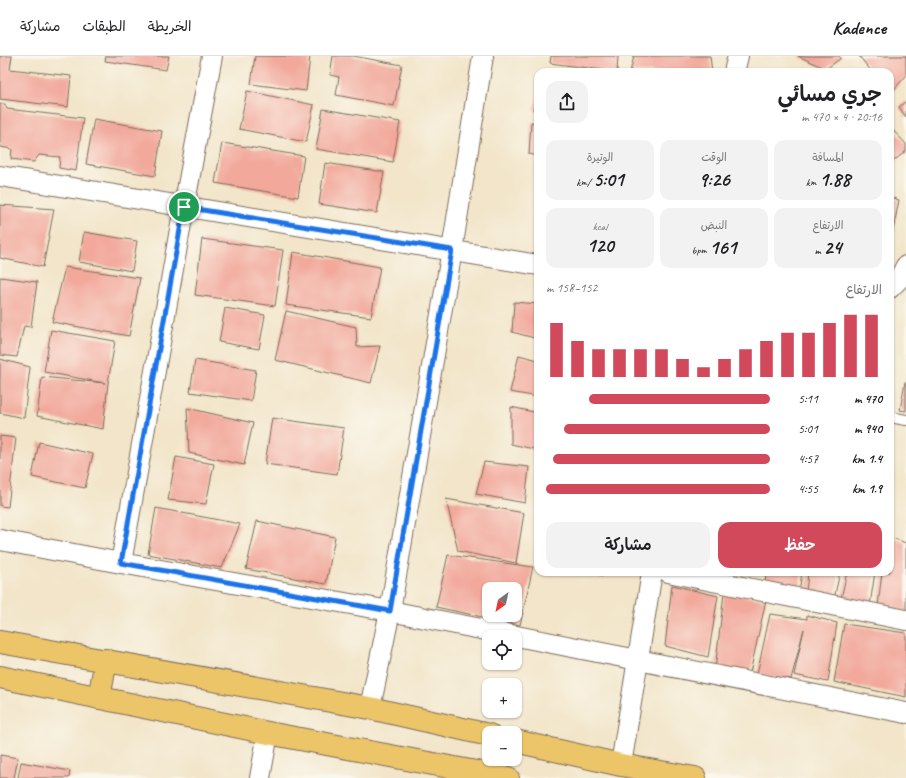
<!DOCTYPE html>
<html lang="ar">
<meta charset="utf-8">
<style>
:root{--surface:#fff;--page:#f2f2f2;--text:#202124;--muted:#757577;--line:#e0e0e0;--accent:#d1495b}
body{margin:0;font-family:Caveat,"Playpen Sans Arabic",sans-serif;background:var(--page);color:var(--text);direction:rtl;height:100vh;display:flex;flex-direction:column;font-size:15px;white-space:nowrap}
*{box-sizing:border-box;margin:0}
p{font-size:13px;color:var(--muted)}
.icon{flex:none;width:22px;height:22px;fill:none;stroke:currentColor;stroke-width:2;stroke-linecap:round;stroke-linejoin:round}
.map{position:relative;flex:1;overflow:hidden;direction:ltr}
.side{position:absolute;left:534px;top:12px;width:360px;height:508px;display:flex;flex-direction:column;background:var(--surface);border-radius:12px;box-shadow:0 1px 3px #0004;direction:rtl}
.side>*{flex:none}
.needle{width:26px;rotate:213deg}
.buttons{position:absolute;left:482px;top:526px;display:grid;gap:8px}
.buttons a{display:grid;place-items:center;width:40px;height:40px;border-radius:8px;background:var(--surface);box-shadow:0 1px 3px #0004;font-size:20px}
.pin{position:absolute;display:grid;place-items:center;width:34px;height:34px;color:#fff;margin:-17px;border:2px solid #fff;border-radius:50%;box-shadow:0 1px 4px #0007}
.round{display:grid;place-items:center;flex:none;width:42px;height:42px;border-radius:12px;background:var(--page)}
.head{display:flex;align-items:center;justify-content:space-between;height:68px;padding:0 12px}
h1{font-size:22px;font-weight:600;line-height:30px}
.figures{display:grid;grid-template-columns:repeat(3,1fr);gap:6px;height:68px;padding:4px 12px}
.figures div{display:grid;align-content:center;border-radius:10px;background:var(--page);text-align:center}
.figures b{font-size:20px;font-weight:600}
.figures small{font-size:11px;font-weight:400}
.figures p{font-size:11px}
.chart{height:112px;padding:8px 12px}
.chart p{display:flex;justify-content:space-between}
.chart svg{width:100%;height:72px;margin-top:4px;stroke:var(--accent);stroke-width:6}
.primary-button{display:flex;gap:8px;margin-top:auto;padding:8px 12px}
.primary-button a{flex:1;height:46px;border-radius:12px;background:var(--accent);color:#fff;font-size:16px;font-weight:600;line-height:46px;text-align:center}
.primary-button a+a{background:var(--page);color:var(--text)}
ul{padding:0 12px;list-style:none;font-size:13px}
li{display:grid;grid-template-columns:64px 48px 1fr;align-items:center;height:30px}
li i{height:10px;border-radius:5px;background:var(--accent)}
header{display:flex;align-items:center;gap:24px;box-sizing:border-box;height:56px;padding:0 20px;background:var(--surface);border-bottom:1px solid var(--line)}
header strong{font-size:19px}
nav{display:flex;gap:22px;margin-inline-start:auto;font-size:14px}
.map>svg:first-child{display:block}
.building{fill:#f2a99c;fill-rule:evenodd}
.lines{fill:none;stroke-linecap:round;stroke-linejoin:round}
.service-casing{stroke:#7b6b5a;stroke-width:12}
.minor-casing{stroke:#7b6b5a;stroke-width:22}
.primary-casing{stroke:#7b6b5a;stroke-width:24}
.service{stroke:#fff;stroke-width:10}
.minor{stroke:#fff;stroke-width:20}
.primary{stroke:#edc569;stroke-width:22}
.route-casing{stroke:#fff;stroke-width:8}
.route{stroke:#1a73e8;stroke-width:5}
</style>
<header>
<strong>Kadence</strong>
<nav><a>الخريطة</a><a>الطبقات</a><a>مشاركة</a></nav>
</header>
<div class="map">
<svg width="906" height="722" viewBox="0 0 906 722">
<rect width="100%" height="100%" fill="#fbf7ec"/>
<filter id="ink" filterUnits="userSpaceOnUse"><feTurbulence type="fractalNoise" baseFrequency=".025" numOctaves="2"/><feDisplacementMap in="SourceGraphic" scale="8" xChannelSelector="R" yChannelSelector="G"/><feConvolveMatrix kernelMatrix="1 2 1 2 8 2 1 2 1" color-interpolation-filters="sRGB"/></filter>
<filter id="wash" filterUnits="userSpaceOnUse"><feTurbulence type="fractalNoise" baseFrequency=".012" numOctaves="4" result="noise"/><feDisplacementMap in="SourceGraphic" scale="16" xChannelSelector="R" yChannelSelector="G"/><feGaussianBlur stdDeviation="0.9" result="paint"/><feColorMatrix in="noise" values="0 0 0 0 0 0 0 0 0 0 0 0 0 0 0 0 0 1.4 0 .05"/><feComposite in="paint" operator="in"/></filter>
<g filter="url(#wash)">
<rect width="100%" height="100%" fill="#f2e5c9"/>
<g id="blocks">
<!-- building -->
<g class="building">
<path d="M0,0H12L10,13L71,20L68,51L0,43Z"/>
<path d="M106,0H169L166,14L105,5Z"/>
<path d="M255,0H310L306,35L251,28Z"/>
<path d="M333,0H353L402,9L394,50L336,39L339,21L330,19Z"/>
<path d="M551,0H618L617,16L550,7Z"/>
<path d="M634,0H710L712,16H630Z"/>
<path d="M798,0H839L841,2L826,13Z"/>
<path d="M859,0H906V20L890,38V16H872Z"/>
<path d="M545,14L555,15V16H544Z"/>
<path d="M247,35L314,49L306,86L239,73Z"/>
<path d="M538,39V55L533,54Z"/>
<path d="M906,45V61L899,51Z"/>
<path d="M0,48H5L7,53L83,62L76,115L59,112L60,101L39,99L34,106L11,103L12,93L0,91Z"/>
<path d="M323,53L400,66L393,106L316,93Z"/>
<path d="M94,63L162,75L155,120L86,108Z"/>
<path d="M531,66L538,67V100L529,98Z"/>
<path d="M890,71L906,88V95L890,108Z"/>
<path d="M222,87L304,100L298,141L215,127Z"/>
<path d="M325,107L384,116L377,157L319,148Z"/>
<path d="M890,141L899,144L891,185L890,184Z"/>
<path d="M0,149L54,153L43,211L0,202Z"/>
<path d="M84,176L137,185L132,215L79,206Z"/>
<path d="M202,183L283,194L275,250L195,239Z"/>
<path d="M293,196L380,211L371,261L286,249Z"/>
<path d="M65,211L140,222L129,280L52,266Z"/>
<path d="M0,221L37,226L31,271L24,270L17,301L0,299Z"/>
<path d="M514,246L538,248V283L512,276Z"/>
<path d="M225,252L265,259L259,293L219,286Z"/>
<path d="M286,255L356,271L357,291L380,290L371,327L275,304Z"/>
<path d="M51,274L115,285L108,327L103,373L37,360L42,321L105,327L44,316Z"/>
<path d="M519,299L538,304V341L510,336Z"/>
<path d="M0,303L30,311L24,362L0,357Z"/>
<path d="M195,304L256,314L251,345L190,336Z"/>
<path d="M905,326H906V355L900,354Z"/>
<path d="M511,351L538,357V394L511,388Z"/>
<path d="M187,352L253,367L244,409L189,397Z"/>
<path d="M272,362L344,372L337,418L265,408Z"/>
<path d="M0,380L16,382L8,451L0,450Z"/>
<path d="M39,386L93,398L85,432L32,421Z"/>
<path d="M176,401L214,408L206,448L168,444Z"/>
<path d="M484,406L529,411L525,447L476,438Z"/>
<path d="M446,443L524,457L516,507L458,495Z"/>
<path d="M156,452L240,468L222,512L148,498Z"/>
<path d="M257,465L335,481L326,528L246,513Z"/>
<path d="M890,481L906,487V555L878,550L882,516H890Z"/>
<path d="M448,499L533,511L520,569L436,551ZM489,533H515V559H489Z"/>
<path d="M590,516H603V520Z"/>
<path d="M766,516H802L799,536L765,531Z"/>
<path d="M808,516H840L834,543L806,537Z"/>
<path d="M847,516H875L870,549L841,543Z"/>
<path d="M672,529L718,540L708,601L665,590Z"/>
<path d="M724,537L766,544L750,617L715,614Z"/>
<path d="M770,558L807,563V559L837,567L828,626L794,619L804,573L791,623L757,618Z"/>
<path d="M844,568L906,577V641L834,626Z"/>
<path d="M0,699L18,702L14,722H0Z"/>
<path d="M21,706L70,715L69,722H18Z"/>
</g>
</g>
</g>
<g filter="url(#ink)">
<use href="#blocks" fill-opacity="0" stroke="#7b6b5a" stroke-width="1"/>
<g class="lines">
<!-- service casing -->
<g class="service-casing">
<path id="service" d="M890,361L906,364"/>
</g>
<!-- minor casing -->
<g class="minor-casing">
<g id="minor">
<path d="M734,16L738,0"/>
<path d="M0,120L538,209"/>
<path d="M890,232L899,223L906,210"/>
<path d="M0,484L121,507L390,555L906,657"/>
<path d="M121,507L184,151L212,0"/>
<path d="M668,516L906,564"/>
<path d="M370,652L390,555L452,194L483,0"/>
<path d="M621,709L652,516"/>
<path d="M260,722L268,677"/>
</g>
</g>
<!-- primary casing -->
<g class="primary-casing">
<g id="primary">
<path d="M0,586L370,652L489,679"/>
<path d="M0,621L268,677L508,722"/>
<path d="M99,642L106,604"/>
<path d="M515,685L621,709L695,722"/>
</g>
</g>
<!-- service -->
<use href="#service" class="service"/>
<!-- minor -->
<use href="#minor" class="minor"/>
<!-- primary -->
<use href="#primary" class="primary"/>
</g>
</g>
<g class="lines" filter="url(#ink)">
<!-- route casing -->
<g class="route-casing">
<path id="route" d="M184,151L452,194L390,555L121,507Z"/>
</g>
<!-- route -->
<use href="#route" class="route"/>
</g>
</svg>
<div class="buttons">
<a><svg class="needle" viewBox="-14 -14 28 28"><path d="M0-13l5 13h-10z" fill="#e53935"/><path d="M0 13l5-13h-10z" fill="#757577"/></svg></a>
<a><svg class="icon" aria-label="locate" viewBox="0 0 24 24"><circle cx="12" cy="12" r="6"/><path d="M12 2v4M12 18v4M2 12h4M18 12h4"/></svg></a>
<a>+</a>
<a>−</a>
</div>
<div class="pin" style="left:184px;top:151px;background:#1e9e55"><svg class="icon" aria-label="arrive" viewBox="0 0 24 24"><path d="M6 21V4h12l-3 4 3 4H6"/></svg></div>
<section class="side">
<div class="head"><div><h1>جري مسائي</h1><p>20:16 · 4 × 470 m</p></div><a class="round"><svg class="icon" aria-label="share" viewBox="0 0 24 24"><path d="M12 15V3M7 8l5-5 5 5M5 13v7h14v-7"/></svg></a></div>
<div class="figures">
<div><p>المسافة</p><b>1.88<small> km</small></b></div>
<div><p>الوقت</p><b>9:26</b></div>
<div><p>الوتيرة</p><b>5:01<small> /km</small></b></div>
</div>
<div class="figures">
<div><p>الارتفاع</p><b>24<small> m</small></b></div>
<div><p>النبض</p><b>161<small> bpm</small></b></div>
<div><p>kcal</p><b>120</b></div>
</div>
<div class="chart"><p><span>الارتفاع</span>152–158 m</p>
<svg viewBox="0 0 160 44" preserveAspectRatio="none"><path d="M5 44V11M15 44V22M25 44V27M35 44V27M45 44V27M55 44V27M65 44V33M75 44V38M85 44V33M95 44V27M105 44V22M115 44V17M125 44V17M135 44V11M145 44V6M155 44V6"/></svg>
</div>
<ul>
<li><b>470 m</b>5:11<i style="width:81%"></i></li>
<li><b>940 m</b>5:01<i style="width:92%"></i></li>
<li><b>1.4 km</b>4:57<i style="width:97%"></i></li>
<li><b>1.9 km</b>4:55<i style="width:100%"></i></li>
</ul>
<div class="primary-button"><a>حفظ</a><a>مشاركة</a></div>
</section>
</div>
